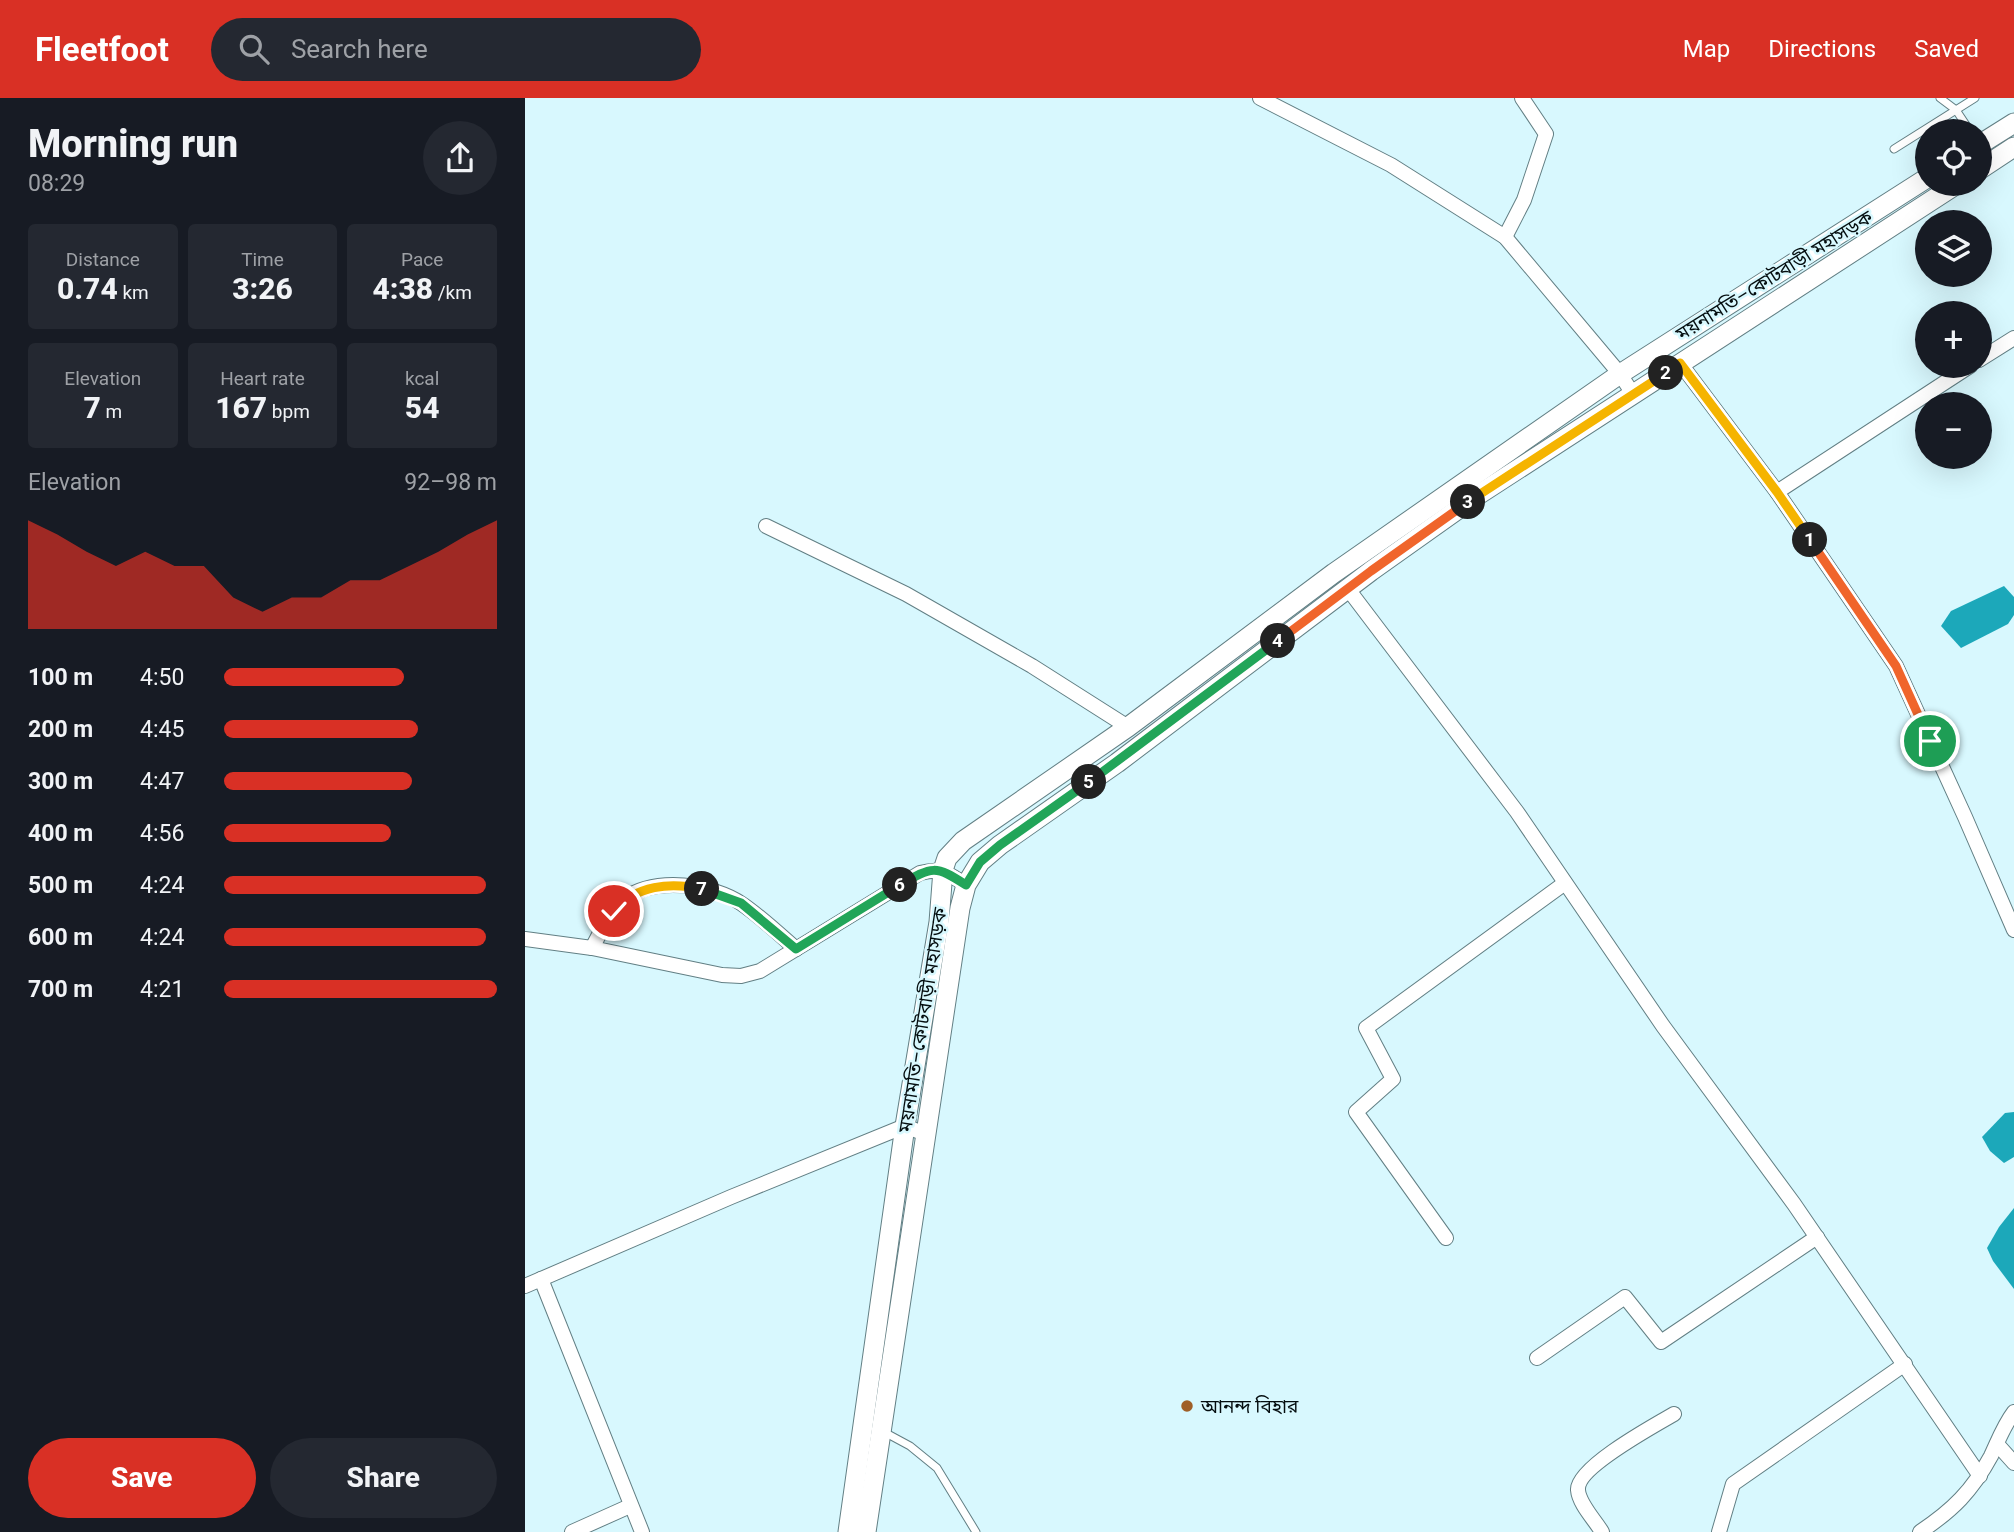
<!DOCTYPE html>
<meta charset="utf-8">
<style>
:root{--surface:#171b24;--page:#242831;--text:#f1f3f6;--muted:#9ea1a6;--accent:#d93025}
body{margin:0;font-family:Roboto,"Noto Sans Bengali",sans-serif;background:var(--page);color:var(--text);height:100vh;display:flex;flex-direction:column;font-size:26px;white-space:nowrap}
*{box-sizing:border-box;margin:0}
p{font-size:23px;color:var(--muted)}
.icon{flex:none;width:38px;height:38px;fill:none;stroke:currentColor;stroke-width:2;stroke-linecap:round;stroke-linejoin:round}
.map{position:relative;flex:1;overflow:hidden}
.details{display:flex;flex-direction:column;background:var(--surface);width:525px}
.details>*{flex:none}
.fabs{position:absolute;left:1390px;top:21px;display:grid;gap:14px}
.fabs a{display:grid;place-items:center;width:77px;height:77px;border-radius:50%;background:var(--surface);box-shadow:0 7px 28px #0002;font-size:35px}
.pin{position:absolute;display:grid;place-items:center;width:60px;height:60px;color:#fff;margin:-30px;border:4px solid #fff;border-radius:50%;box-shadow:0 2px 7px #0007}
.km{position:absolute;width:35px;height:35px;margin:-18px;border-radius:50%;background:#222;color:#fff;font-size:19px;line-height:35px;text-align:center}
.round{display:grid;place-items:center;flex:none;width:74px;height:74px;border-radius:37px;background:var(--page)}
.summary{display:flex;align-items:center;justify-content:space-between;height:119px;padding:0 28px}
h1{font-size:38px;font-weight:800;line-height:52px}
.figures{display:grid;grid-template-columns:repeat(3,1fr);gap:10px;height:119px;padding:7px 28px}
.figures div{display:grid;align-content:center;border-radius:7px;background:var(--page);text-align:center}
.figures b{font-size:30px;font-weight:800}
.figures small{font-size:19px;font-weight:400}
.figures p{font-size:19px}
.chart{height:196px;padding:14px 28px}
.chart p{display:flex;justify-content:space-between}
.chart svg{width:100%;height:126px;margin-top:7px;fill:var(--accent);opacity:.7}
.button{display:flex;gap:14px;margin-top:auto;padding:14px 28px}
.button a{flex:1;height:80px;border-radius:42px;background:var(--accent);color:#fff;font-size:28px;font-weight:800;line-height:80px;text-align:center}
.button a+a{background:var(--page);color:var(--text)}
ul{padding:0 28px;list-style:none;font-size:23px}
li{display:grid;grid-template-columns:112px 84px 1fr;align-items:center;height:52px}
li i{height:18px;border-radius:9px;background:var(--accent)}
header{display:flex;align-items:center;gap:42px;box-sizing:border-box;height:98px;padding:0 35px;background:var(--accent);color:#fff}
header strong{font-size:33px}
nav{display:flex;gap:38px;margin-inline-start:auto;font-size:24px}
.search{width:490px;height:63px;background:var(--page);display:flex;align-items:center;gap:18px;box-sizing:border-box;padding:0 24px;border-radius:38px;color:var(--muted);font-size:26px}
main{display:flex;flex:1;min-height:0}
.map>svg:first-child{display:block}
.water{fill:#1ca8ba}
.lines{fill:none;stroke-linecap:round;stroke-linejoin:round}
.service-casing{stroke:#627f84;stroke-width:9}
.minor-casing{stroke:#627f84;stroke-width:16}
.secondary-casing{stroke:#627f84;stroke-width:21}
.service{stroke:#fff;stroke-width:7}
.minor{stroke:#fff;stroke-width:14}
.secondary{stroke:#fff;stroke-width:19}
.split-1-casing{stroke:#fff;stroke-width:14}
.split-2-casing{stroke:#fff;stroke-width:14}
.split-3-casing{stroke:#fff;stroke-width:14}
.split-4-casing{stroke:#fff;stroke-width:14}
.split-5-casing{stroke:#fff;stroke-width:14}
.split-6-casing{stroke:#fff;stroke-width:14}
.split-7-casing{stroke:#fff;stroke-width:14}
.split-8-casing{stroke:#fff;stroke-width:14}
.split-1{stroke:#f0652b;stroke-width:9}
.split-2{stroke:#f5b400;stroke-width:9}
.split-3{stroke:#f5b400;stroke-width:9}
.split-4{stroke:#f0652b;stroke-width:9}
.split-5{stroke:#22a559;stroke-width:9}
.split-6{stroke:#22a559;stroke-width:9}
.split-7{stroke:#22a559;stroke-width:9}
.split-8{stroke:#f5b400;stroke-width:9}
.poi-dot{fill:#9f5f27;stroke:#d8f8fe;stroke-width:2.5}
.labels{text-anchor:middle;stroke-width:5;stroke-linejoin:round;paint-order:stroke}
.street-label{font-size:19px;fill:#040d0f;stroke:#d8f8fe}
.poi-label{font-size:19px;fill:#040d0f;stroke:#d8f8fe;text-anchor:start}
</style>
<header>
<strong>Fleetfoot</strong>
<div class="search"><svg class="icon" aria-label="search" viewBox="0 0 24 24"><circle cx="10" cy="10" r="6"/><path d="M15 15l6 6"/></svg>Search here</div>
<nav><a>Map</a><a>Directions</a><a>Saved</a></nav>
</header>
<main>
<section class="details">
<div class="summary"><div><h1>Morning run</h1><p>08:29</p></div><a class="round"><svg class="icon" aria-label="share" viewBox="0 0 24 24"><path d="M12 15V3M7 8l5-5 5 5M5 13v7h14v-7"/></svg></a></div>
<div class="figures">
<div><p>Distance</p><b>0.74<small> km</small></b></div>
<div><p>Time</p><b>3:26</b></div>
<div><p>Pace</p><b>4:38<small> /km</small></b></div>
</div>
<div class="figures">
<div><p>Elevation</p><b>7<small> m</small></b></div>
<div><p>Heart rate</p><b>167<small> bpm</small></b></div>
<div><p>kcal</p><b>54</b></div>
</div>
<div class="chart"><p><span>Elevation</span>92–98 m</p>
<svg viewBox="0 0 160 44" preserveAspectRatio="none"><path d="M0 44V6L10 11L20 17L30 22L40 17L50 22L60 22L70 33L80 38L90 33L100 33L110 27L120 27L130 22L140 17L150 11L160 6V44z"/></svg>
</div>
<ul>
<li><b>100 m</b>4:50<i style="width:66%"></i></li>
<li><b>200 m</b>4:45<i style="width:71%"></i></li>
<li><b>300 m</b>4:47<i style="width:69%"></i></li>
<li><b>400 m</b>4:56<i style="width:61%"></i></li>
<li><b>500 m</b>4:24<i style="width:96%"></i></li>
<li><b>600 m</b>4:24<i style="width:96%"></i></li>
<li><b>700 m</b>4:21<i style="width:100%"></i></li>
</ul>
<div class="button"><a>Save</a><a>Share</a></div>
</section>
<div class="map">
<svg width="1489" height="1434" viewBox="0 0 1489 1434">
<rect width="100%" height="100%" fill="#d8f8fe"/>
<!-- water -->
<g class="water">
<path d="M1479,488L1489,499V517L1483,526L1436,550L1416,528L1426,513Z"/>
<path d="M1489,1014V1059L1479,1065L1465,1053L1457,1039L1480,1015Z"/>
<path d="M1489,1110V1191L1468,1163L1462,1150L1474,1129Z"/>
</g>
<g class="lines">
<!-- service casing -->
<g class="service-casing">
<g id="service">
<path d="M1415,0L1431,12L1445,33"/>
<path d="M1369,51L1450,0"/>
<path d="M359,1334L385,1348L412,1370L451,1434"/>
</g>
</g>
<!-- minor casing -->
<g class="minor-casing">
<g id="minor">
<path d="M735,0L866,67L980,139L1095,276L1108,296"/>
<path d="M980,139L999,102L1021,36L997,0"/>
<path d="M1454,262L1489,240"/>
<path d="M1155,265L1252,394L1445,268"/>
<path d="M1252,394L1371,568L1440,719L1489,832"/>
<path d="M241,428L381,496L507,568L603,629"/>
<path d="M823,491L992,714L1138,928L1269,1106L1455,1378"/>
<path d="M0,841L67,850L197,877L216,878L235,873L395,775C418,769 422,775 441,787"/>
<path d="M67,850C76,834 85,812 99,801C130,778 188,786 217,806C236,819 254,836 271,851"/>
<path d="M921,1140L831,1014L868,981L841,930L1040,785"/>
<path d="M16,1181L117,1434"/>
<path d="M0,1188L206,1099L380,1028L400,1036"/>
<path d="M1012,1260L1100,1199L1136,1244L1292,1139"/>
<path d="M1472,1346L1489,1365"/>
<path d="M47,1434L105,1408"/>
<path d="M1077,1434C1070,1422 1054,1406 1053,1392C1051,1370 1130,1327 1149,1316"/>
<path d="M1194,1434L1208,1386L1380,1266"/>
<path d="M1395,1434C1428,1412 1447,1393 1466,1358C1473,1343 1479,1327 1489,1314"/>
</g>
</g>
<!-- secondary casing -->
<g class="secondary-casing">
<g id="secondary">
<path d="M1454,47L1489,25"/>
<path d="M1454,72L1489,49"/>
<path d="M323,1434L380,1028L414,824L418,772L422,760L438,743L603,629L809,475L1095,276L1402,80"/>
<path d="M341,1434L435,810L441,787L455,764L475,747L592,665L846,473L953,397L1432,86"/>
</g>
</g>
<!-- service -->
<use href="#service" class="service"/>
<!-- minor -->
<use href="#minor" class="minor"/>
<!-- secondary -->
<use href="#secondary" class="secondary"/>
</g>
<g class="lines">
<!-- split-1 casing -->
<g class="split-1-casing">
<path id="split-1" d="M1285,442L1371,568L1405,643"/>
</g>
<!-- split-2 casing -->
<g class="split-2-casing">
<path id="split-2" d="M1141,275L1155,265L1252,394L1285,442"/>
</g>
<!-- split-3 casing -->
<g class="split-3-casing">
<path id="split-3" d="M943,404L1141,275"/>
</g>
<!-- split-4 casing -->
<g class="split-4-casing">
<path id="split-4" d="M753,543L846,473L943,404"/>
</g>
<!-- split-5 casing -->
<g class="split-5-casing">
<path id="split-5" d="M564,684L753,543"/>
</g>
<!-- split-6 casing -->
<g class="split-6-casing">
<path id="split-6" d="M375,787C408,768 410,767 441,787L455,764L475,747L564,684"/>
</g>
<!-- split-7 casing -->
<g class="split-7-casing">
<path id="split-7" d="M177,791L216,805L271,851L375,787"/>
</g>
<!-- split-8 casing -->
<g class="split-8-casing">
<path id="split-8" d="M89,813C111,787 145,784 177,791"/>
</g>
<!-- split-1 -->
<use href="#split-1" class="split-1"/>
<!-- split-2 -->
<use href="#split-2" class="split-2"/>
<!-- split-3 -->
<use href="#split-3" class="split-3"/>
<!-- split-4 -->
<use href="#split-4" class="split-4"/>
<!-- split-5 -->
<use href="#split-5" class="split-5"/>
<!-- split-6 -->
<use href="#split-6" class="split-6"/>
<!-- split-7 -->
<use href="#split-7" class="split-7"/>
<!-- split-8 -->
<use href="#split-8" class="split-8"/>
</g>
<!-- markers -->
<circle class="poi-dot" cx="662" cy="1308" r="7"/>
<g class="labels">
<!-- street labels -->
<g class="street-label">
<text transform="translate(1249 177) rotate(-32)" y="7">ময়নামতি–কোটবাড়ী মহাসড়ক</text>
<text transform="translate(397 922) rotate(-81)" y="7">ময়নামতি–কোটবাড়ী মহাসড়ক</text>
</g>
<!-- poi labels -->
<g class="poi-label">
<text x="676" y="1315">আনন্দ বিহার</text>
</g>
</g>
</svg>
<div class="fabs">
<a><svg class="icon" aria-label="locate" viewBox="0 0 24 24"><circle cx="12" cy="12" r="6"/><path d="M12 2v4M12 18v4M2 12h4M18 12h4"/></svg></a>
<a><svg class="icon" aria-label="layers" viewBox="0 0 24 24"><path d="M12 4l9 5-9 5-9-5zM3 14l9 5 9-5"/></svg></a>
<a>+</a>
<a>−</a>
</div>
<div class="pin" style="left:1405px;top:643px;background:#1e9e55"><svg class="icon" aria-label="arrive" viewBox="0 0 24 24"><path d="M6 21V4h12l-3 4 3 4H6"/></svg></div>
<div class="pin" style="left:89px;top:813px;background:#d93025"><svg class="icon" aria-label="check" viewBox="0 0 24 24"><path d="M5 12l5 5 9-10"/></svg></div>
<b class="km" style="left:1285px;top:442px">1</b>
<b class="km" style="left:1141px;top:275px">2</b>
<b class="km" style="left:943px;top:404px">3</b>
<b class="km" style="left:753px;top:543px">4</b>
<b class="km" style="left:564px;top:684px">5</b>
<b class="km" style="left:375px;top:787px">6</b>
<b class="km" style="left:177px;top:791px">7</b>
</div>
</main>
